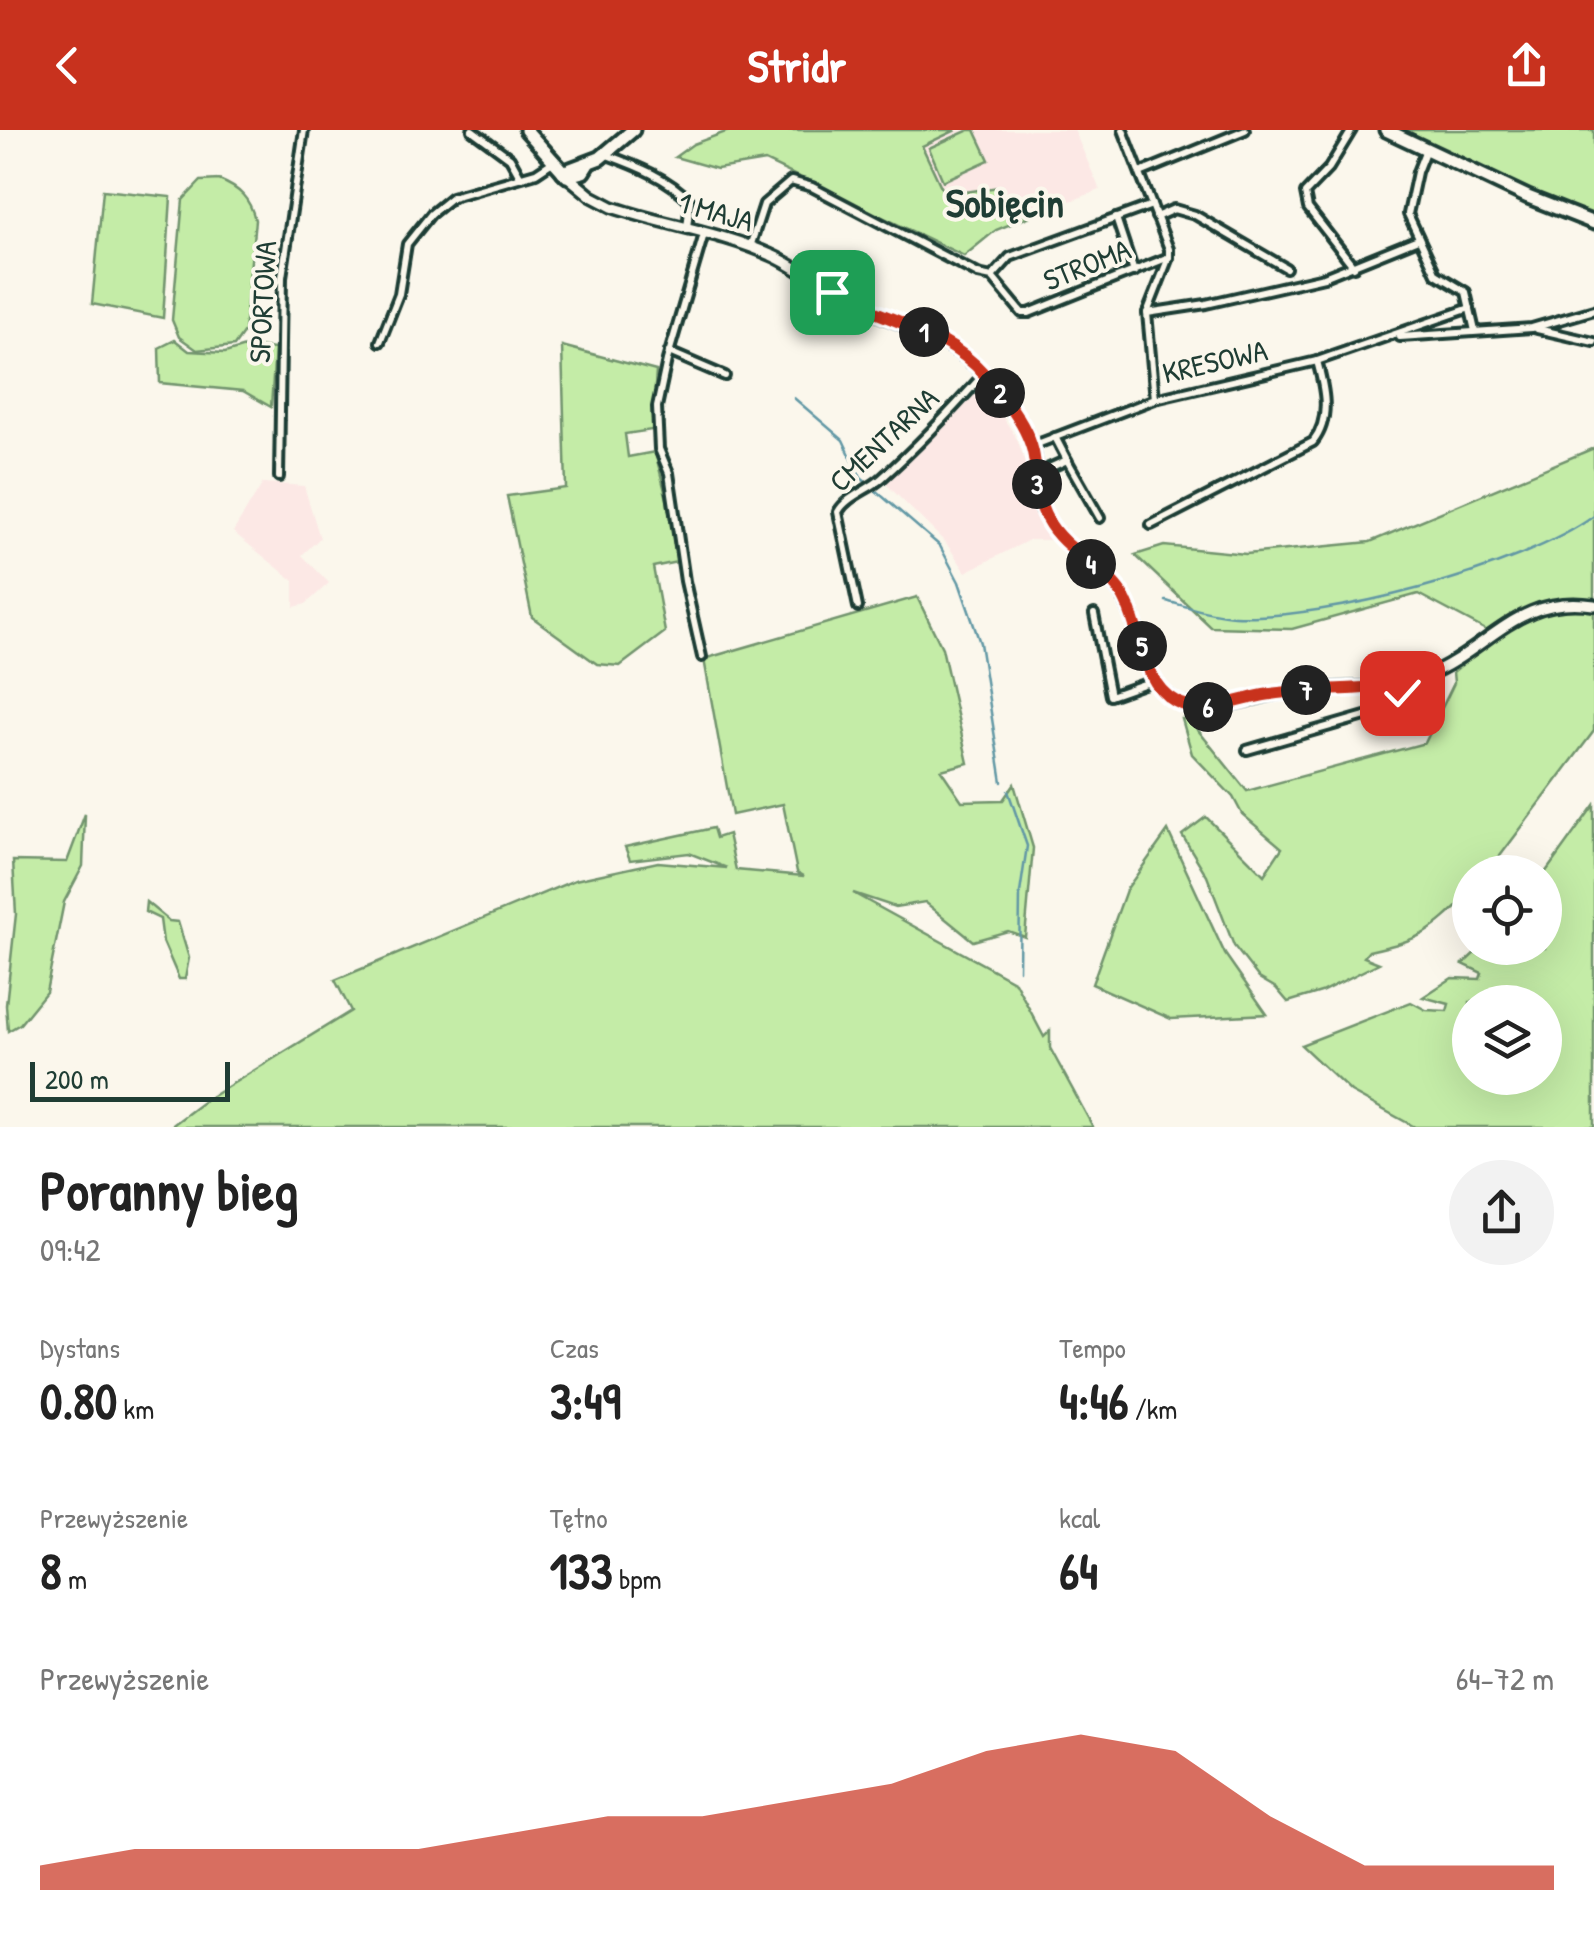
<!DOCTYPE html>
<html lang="pl">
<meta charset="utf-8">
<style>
:root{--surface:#fff;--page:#f2f2f2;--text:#222;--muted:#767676;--accent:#c8321e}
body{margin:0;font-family:"Patrick Hand",sans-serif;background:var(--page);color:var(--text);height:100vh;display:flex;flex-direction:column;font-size:38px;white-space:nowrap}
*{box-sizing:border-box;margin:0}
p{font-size:32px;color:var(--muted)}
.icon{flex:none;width:55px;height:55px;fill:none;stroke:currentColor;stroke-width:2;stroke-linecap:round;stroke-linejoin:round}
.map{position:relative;height:997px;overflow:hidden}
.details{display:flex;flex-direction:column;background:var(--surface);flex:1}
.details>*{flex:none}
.tools{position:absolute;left:1452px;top:725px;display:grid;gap:20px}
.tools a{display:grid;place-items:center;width:110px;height:110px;border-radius:50%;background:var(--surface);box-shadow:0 10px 40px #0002;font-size:50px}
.scale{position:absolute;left:30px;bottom:25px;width:200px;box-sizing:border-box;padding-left:10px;border:5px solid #1f3d34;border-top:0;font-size:28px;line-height:35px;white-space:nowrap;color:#1f3d34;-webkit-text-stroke:8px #fbf7ec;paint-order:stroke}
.pin{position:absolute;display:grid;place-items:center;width:85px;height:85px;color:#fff;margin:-42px;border-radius:20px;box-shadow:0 5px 15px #0006}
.km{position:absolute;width:50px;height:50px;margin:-25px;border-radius:50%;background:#222;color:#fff;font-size:28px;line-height:50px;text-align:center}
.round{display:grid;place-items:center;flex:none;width:105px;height:105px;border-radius:52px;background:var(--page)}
.headline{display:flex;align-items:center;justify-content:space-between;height:170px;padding:0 40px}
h1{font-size:55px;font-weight:700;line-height:75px}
.stats{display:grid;grid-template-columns:repeat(3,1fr);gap:15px;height:170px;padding:10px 40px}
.stats div{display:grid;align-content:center}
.stats b{font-size:50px;font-weight:700}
.stats small{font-size:28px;font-weight:400}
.stats p{font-size:28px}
.chart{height:280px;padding:20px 40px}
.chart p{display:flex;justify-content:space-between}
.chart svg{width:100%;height:180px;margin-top:10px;fill:var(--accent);opacity:.7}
header{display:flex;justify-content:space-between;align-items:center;height:130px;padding:0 40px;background:var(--accent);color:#fff;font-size:45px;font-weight:700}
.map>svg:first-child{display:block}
.built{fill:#fce8e5}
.green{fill:#c4eca7;stroke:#72946e;stroke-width:2.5;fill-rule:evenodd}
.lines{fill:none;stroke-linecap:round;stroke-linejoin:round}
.stream{stroke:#6298a5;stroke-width:2.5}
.minor-casing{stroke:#1f3d34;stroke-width:14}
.tertiary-casing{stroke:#1f3d34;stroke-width:16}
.primary-casing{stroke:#1f3d34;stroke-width:19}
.minor{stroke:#fbf7ec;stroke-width:6}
.tertiary{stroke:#fbf7ec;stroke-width:9}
.primary{stroke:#fbf7ec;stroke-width:11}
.route-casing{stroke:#fff;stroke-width:20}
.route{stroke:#c8321e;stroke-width:12}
.labels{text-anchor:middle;stroke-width:8;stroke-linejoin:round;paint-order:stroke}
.street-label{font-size:30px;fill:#1f3d34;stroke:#fbf7ec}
.district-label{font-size:40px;font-weight:bold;fill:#1f3d34;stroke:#fbf7ec}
</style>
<header><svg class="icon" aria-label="back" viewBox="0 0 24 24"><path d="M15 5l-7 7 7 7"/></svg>Stridr<svg class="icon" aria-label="share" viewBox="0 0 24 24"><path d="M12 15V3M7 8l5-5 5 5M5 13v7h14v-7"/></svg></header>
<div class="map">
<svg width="1594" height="997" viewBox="0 0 1594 997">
<rect width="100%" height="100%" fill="#fbf7ec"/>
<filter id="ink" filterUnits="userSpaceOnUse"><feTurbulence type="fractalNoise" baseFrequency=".01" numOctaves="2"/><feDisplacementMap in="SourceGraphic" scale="20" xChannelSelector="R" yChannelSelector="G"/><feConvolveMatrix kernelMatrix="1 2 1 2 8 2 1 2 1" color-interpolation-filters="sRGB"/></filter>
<g filter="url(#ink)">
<!-- built -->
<g class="built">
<path d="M956,0H1074L1100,60L1028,87L1012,78L946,65L922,16Z"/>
<path d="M981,253L1017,309L1053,410H1029L966,442L946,413L884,352L936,303Z"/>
<path d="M263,353L304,356L320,408L302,425L329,453L306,474L294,477V451L233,402Z"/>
</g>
<!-- green -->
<g class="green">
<path d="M731,0H956L922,16L945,65L998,57L1012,78L1028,87L996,100L964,126L765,31L717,39L675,27L693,14Z"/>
<path d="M969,0H975L989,30L943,51L929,18Z"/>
<path d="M1395,0H1594V88L1561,77Z"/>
<path d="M219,50C239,58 250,68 255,90L244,202L234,216L197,220L179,207L172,190L183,70L201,51Z"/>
<path d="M103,60L171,67L163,188L92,174Z"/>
<path d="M175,210L189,221L225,223L248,216L275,219L271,277L243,261L160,253L159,218Z"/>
<path d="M562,216L656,241L652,300L625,304L628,327L655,322L667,369L677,432L653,437L665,502L620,536L597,534L532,487L507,366L566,358Z"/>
<path d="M1594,318V601L1488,742H1470V764C1430,803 1423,809 1369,821L1364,827L1379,833L1321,862L1288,872L1276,858L1259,848L1234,816L1207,746L1182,705L1206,687L1264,745L1282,718L1242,684L1233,667L1192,624L1182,589H1189L1247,661L1425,613L1454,553L1453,542L1497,506L1418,464L1292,499L1211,497L1135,425L1164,416L1246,424L1370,412Z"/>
<path d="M917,467L942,518L968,633L941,640L962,671L1003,670L1014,654L1033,718L1025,807L1008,801L973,811L925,772L895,777L853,763L1015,852L1044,907L1050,901V918L1093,997H170L206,970L351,881L335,850L575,750L658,732L727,738L689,723L630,730L625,717L713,698L716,708L728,704L736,740L804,746L797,742L783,674L732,685L704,529Z"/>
<path d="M1594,675V997H1415L1351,962L1301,915L1411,872L1426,880L1447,881L1449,874L1423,867L1452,848L1480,849L1482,843L1463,834L1480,818H1545V743ZM1470,872H1545V948H1470Z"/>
<path d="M85,684L83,736L64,772L46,862L20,894L8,901L6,875L16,784L13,731L67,732Z"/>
<path d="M1168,701L1225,824L1267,884L1171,889L1092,854L1126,760Z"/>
<path d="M146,772L169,791L178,792L189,828L185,849H179L163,812L160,789L145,782Z"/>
</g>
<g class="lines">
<!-- stream -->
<g class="stream">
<path d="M794,268L843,310L861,348L867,353"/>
<path d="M875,360L940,416L959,452L980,513L1002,652"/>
<path d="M1166,471C1188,477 1212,485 1234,486C1326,490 1520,440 1594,386"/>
<path d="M1008,661L1027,716L1020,763L1019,840"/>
</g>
<!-- minor casing -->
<g class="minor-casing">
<g id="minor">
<path d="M472,0L510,28L520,46"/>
<path d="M1123,0L1169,119V127L1147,183L1155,269"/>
<path d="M1352,0L1329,38L1305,63L1308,78L1354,137"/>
<path d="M1426,19L1417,42L1408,84L1436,144L1466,162L1475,201"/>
<path d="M607,25C637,36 668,48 690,71L687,98"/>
<path d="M1140,43L1245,0"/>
<path d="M1156,87L1174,79L1195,85L1286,138"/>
<path d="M1116,88L1134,142"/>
<path d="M750,117L764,74L791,51L812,57L978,144L992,147L1022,183H1029L1169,127"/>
<path d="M992,147L1010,127L1152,75"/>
<path d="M1147,183L1206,174L1324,147L1418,109"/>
<path d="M1537,199L1594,212"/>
<path d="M1400,207L1532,198L1594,180"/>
<path d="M380,212L399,164L407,114L431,84L452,67L536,43L554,31"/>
<path d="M669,222L725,246"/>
<path d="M1032,316L1155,269L1317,231L1470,178"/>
<path d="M1067,330L1100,388"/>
<path d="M1036,344L1067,330L1055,307"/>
<path d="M279,347L282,147L304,0"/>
<path d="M1151,395L1313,312C1332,288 1324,257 1317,231"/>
<path d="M858,477L838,382C847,366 869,360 882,348C918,316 951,281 983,245"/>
<path d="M1094,484L1110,566L1155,550"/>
<path d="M702,527L685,451L669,343L659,319L657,277L667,230L704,104"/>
<path d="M1247,620L1393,578L1403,570L1401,554"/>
</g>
</g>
<!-- tertiary casing -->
<g class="tertiary-casing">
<path id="tertiary" d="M567,46L591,66L612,77C664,95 721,102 771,125C801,138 826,161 855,175C902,197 951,206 986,247C1003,266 1022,291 1032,316C1041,340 1033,366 1047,389C1065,422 1106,437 1125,470C1143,503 1142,565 1187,575C1219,583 1259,565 1291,561C1337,554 1381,563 1425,546C1488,521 1517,463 1594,475"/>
</g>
<!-- primary casing -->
<g class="primary-casing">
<g id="primary">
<path d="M526,0L567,46L583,42L588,34"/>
<path d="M1386,0L1528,67L1594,93"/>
<path d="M563,42L600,28L633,0"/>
</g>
</g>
<!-- minor -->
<use href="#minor" class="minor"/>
<!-- tertiary -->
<use href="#tertiary" class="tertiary"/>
<!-- primary -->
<use href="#primary" class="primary"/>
</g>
</g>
<g class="lines" filter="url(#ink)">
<!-- route casing -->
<g class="route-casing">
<path id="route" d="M832,162C883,191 945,199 985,245C1003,265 1027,296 1033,322C1038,345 1035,368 1047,389C1064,421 1102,434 1122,464C1142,496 1139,551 1175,571C1201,586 1237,570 1264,565C1309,557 1355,562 1401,554L1402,563"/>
</g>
<!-- route -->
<use href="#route" class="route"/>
</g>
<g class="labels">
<!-- street labels -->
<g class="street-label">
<text transform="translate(716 82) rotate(16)" y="10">1 MAJA</text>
<text transform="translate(1087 135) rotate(-22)" y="10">STROMA</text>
<text transform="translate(263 172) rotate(-87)" y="10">SPORTOWA</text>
<text transform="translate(1215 232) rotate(-13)" y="10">KRESOWA</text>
<text transform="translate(884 310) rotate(-43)" y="10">CMENTARNA</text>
</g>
<!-- district labels -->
<g class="district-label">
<text x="1005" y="87">Sobięcin</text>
</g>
</g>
</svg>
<div class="tools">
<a><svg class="icon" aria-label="locate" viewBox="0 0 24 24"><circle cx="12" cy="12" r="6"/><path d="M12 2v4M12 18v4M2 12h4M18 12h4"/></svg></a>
<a><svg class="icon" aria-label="layers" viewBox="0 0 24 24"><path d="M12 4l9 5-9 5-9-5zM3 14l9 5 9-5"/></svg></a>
</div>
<div class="scale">200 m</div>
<div class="pin" style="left:832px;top:162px;background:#1e9e55"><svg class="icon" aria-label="arrive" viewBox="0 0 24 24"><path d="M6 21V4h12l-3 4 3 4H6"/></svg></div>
<div class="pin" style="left:1402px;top:563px;background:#d93025"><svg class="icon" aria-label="check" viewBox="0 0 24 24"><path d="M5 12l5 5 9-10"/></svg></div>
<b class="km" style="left:924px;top:202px">1</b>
<b class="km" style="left:1000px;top:263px">2</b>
<b class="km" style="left:1037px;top:354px">3</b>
<b class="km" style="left:1091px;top:434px">4</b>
<b class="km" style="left:1142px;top:516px">5</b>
<b class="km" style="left:1208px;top:577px">6</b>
<b class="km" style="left:1306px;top:560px">7</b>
</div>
<section class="details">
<div class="headline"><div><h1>Poranny bieg</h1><p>09:42</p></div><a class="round"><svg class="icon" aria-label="share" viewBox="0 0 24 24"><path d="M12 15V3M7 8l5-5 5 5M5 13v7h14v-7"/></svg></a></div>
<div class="stats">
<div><p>Dystans</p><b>0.80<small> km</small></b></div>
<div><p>Czas</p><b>3:49</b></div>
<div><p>Tempo</p><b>4:46<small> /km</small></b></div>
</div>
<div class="stats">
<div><p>Przewyższenie</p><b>8<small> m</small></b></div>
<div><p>Tętno</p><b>133<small> bpm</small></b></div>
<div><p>kcal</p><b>64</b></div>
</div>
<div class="chart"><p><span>Przewyższenie</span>64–72 m</p>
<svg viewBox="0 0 160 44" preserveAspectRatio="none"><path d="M0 44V38L10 34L20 34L30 34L40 34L50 30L60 26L70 26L80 22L90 18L100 10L110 6L120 10L130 26L140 38L150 38L160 38V44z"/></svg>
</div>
</section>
